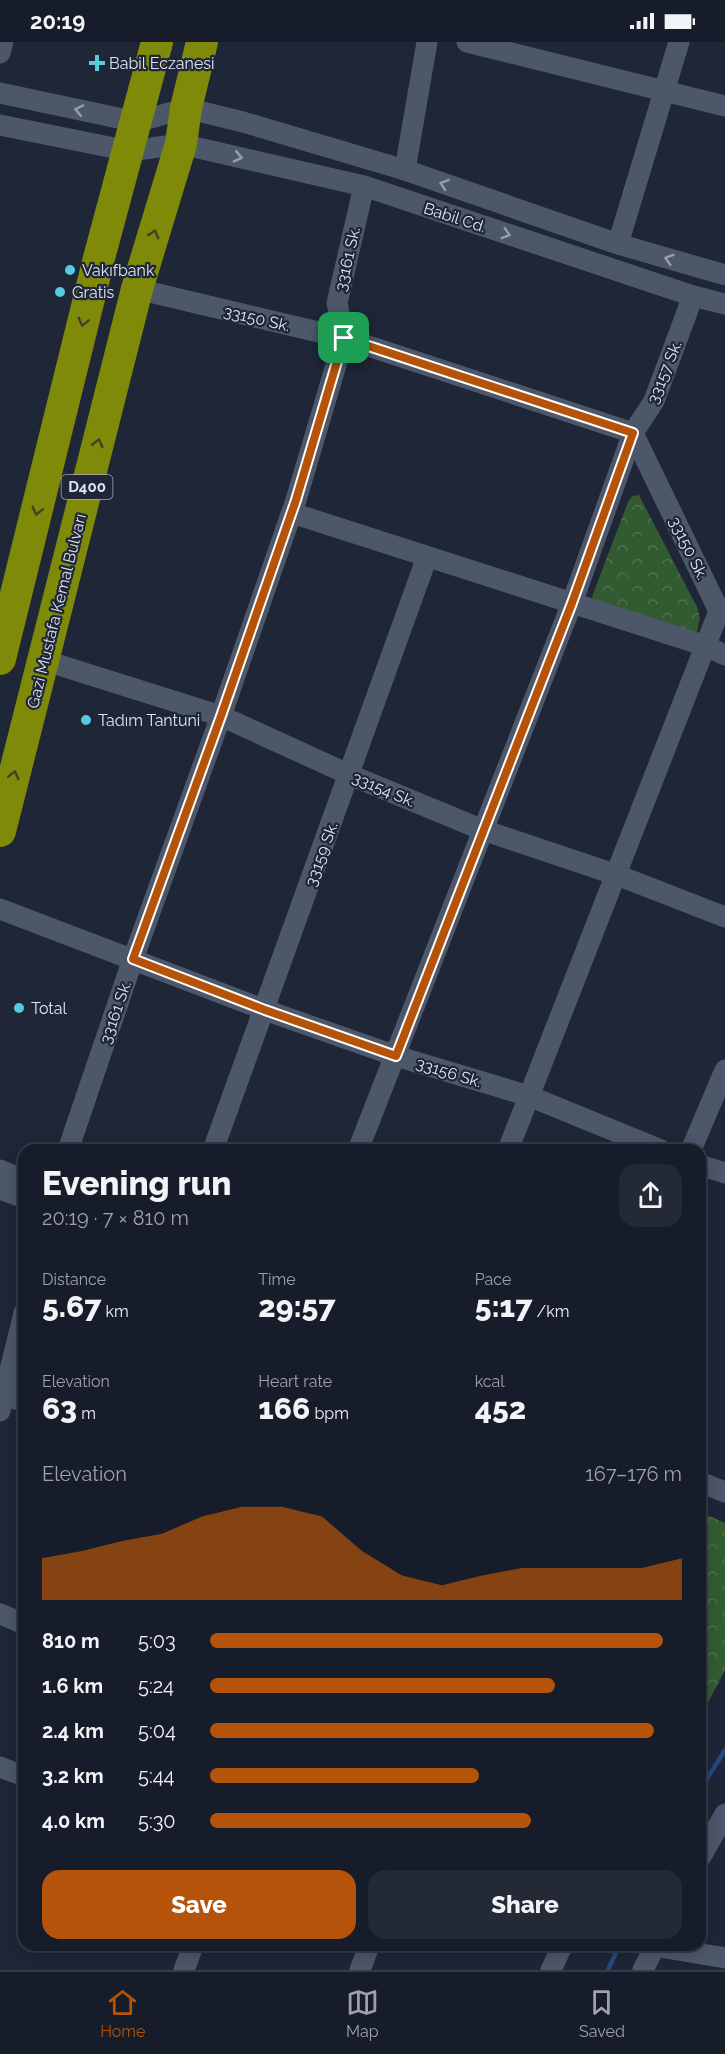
<!DOCTYPE html>
<meta charset="utf-8">
<style>
:root{--surface:#161c29;--page:#232935;--text:#f1f3f6;--muted:#9ea1a8;--line:#353a46;--accent:#b45309}
body{margin:0;font-family:Raleway,sans-serif;background:var(--page);color:var(--text);height:100vh;display:flex;flex-direction:column;font-size:22px;white-space:nowrap}
*{box-sizing:border-box;margin:0}
p{font-size:20px;color:var(--muted)}
.icon{flex:none;width:33px;height:33px;fill:none;stroke:currentColor;stroke-width:2;stroke-linecap:round;stroke-linejoin:round}
.map{position:relative;flex:1;overflow:hidden}
.side{position:absolute;left:18px;top:1102px;width:688px;height:807px;display:flex;flex-direction:column;background:var(--surface);border-radius:18px;box-shadow:0 3px 15px #0003,0 0 0 2px var(--line)}
.side>*{flex:none}
.pin{position:absolute;display:grid;place-items:center;width:51px;height:51px;color:#fff;margin:-26px;border-radius:12px;box-shadow:0 3px 9px #0006}
.round{display:grid;place-items:center;flex:none;width:63px;height:63px;border-radius:18px;background:var(--page)}
.headline{display:flex;align-items:center;justify-content:space-between;height:102px;padding:0 24px}
h1{font-size:33px;font-weight:800;line-height:45px}
.figures{display:grid;grid-template-columns:repeat(3,1fr);gap:9px;height:102px;padding:6px 24px}
.figures div{display:grid;align-content:center}
.figures b{font-size:30px;font-weight:800}
.figures small{font-size:16px;font-weight:400}
.figures p{font-size:16px}
.chart{height:168px;padding:12px 24px}
.chart p{display:flex;justify-content:space-between}
.chart svg{width:100%;height:108px;margin-top:6px;fill:var(--accent);opacity:.7}
.button{display:flex;gap:12px;margin-top:auto;padding:12px 24px}
.button a{flex:1;height:69px;border-radius:18px;background:var(--accent);color:#fff;font-size:24px;font-weight:800;line-height:69px;text-align:center}
.button a+a{background:var(--page);color:var(--text)}
ul{padding:0 24px;list-style:none;font-size:20px}
li{display:grid;grid-template-columns:96px 72px 1fr;align-items:center;height:45px}
li i{height:15px;border-radius:8px;background:var(--accent)}
.status{display:flex;justify-content:space-between;align-items:center;height:42px;padding:0 30px;background:var(--surface);direction:ltr}
.status svg{height:16px;fill:currentColor}
.tabs{display:flex;justify-content:space-around;align-items:center;height:84px;border-top:2px solid var(--line);background:var(--surface);font-size:16px;color:var(--muted)}
.tabs a{display:grid;justify-items:center;gap:3px}
.tabs .current{color:var(--accent)}
.map>svg:first-child{display:block}
.park{fill:url(#park-crowns)}
.lines{fill:none;stroke-linecap:round;stroke-linejoin:round}
.stream{stroke:#274781;stroke-width:4.5}
.minor{stroke:#4d576a;stroke-width:21}
.highway{stroke:#7f8a08;stroke-width:32}
.oneway{stroke:#969ead}
.oneway2{stroke:#3b4429}
.route-casing{stroke:#fff;stroke-width:12}
.route{stroke:#b45309;stroke-width:8}
.poi-dot{fill:#55cae0;stroke:#1e2637;stroke-width:2}
.labels{text-anchor:middle;stroke-width:4.5;stroke-linejoin:round;paint-order:stroke}
.shield{fill:#1e2637;stroke:#a4abb8;stroke-width:1.5}
.shield-label{font-size:15px;font-weight:bold;fill:#dee4f0}
.poi-label{font-size:16px;fill:#dee4f0;stroke:#1e2637;text-anchor:start}
.street-label{font-size:16px;fill:#dee4f0;stroke:#1e2637}
</style>
<div class="status"><b>20:19</b><svg viewBox="0 0 49 12"><path d="M0 12V9h3v3zM5 12V6h3v6zM10 12V3h3v9zM15 12V0h3v12zM26 1h20v11H26zM47 4h2v5h-2z"/></svg></div>
<div class="map">
<svg width="725" height="1928" viewBox="0 0 725 1928">
<defs>
<pattern id="park-crowns" width="20" height="18" patternUnits="userSpaceOnUse" patternTransform="scale(1.5)"><rect width="20" height="18" fill="#335b31"/><path d="M2 6a3 3 0 1 1 6 0M12 15a3 3 0 1 1 6 0" fill="none" stroke="#50724f"/></pattern>
</defs>
<rect width="100%" height="100%" fill="#1e2637"/>
<!-- park -->
<g class="park">
<path d="M639,453L697,565L700,576L696,594L590,567L593,552L628,460L632,454Z"/>
<path d="M700,1470L725,1481V1628L701,1674Z"/>
</g>
<g class="lines">
<!-- stream -->
<g class="stream">
<path d="M700,1748L725,1708"/>
<path d="M608,1928L619,1904"/>
</g>
<!-- minor -->
<g class="minor">
<path d="M467,0L725,64"/>
<path d="M0,11L3,0"/>
<path d="M0,51L137,80L186,66L243,80L405,128L618,202L725,233"/>
<path d="M0,83L129,109L181,102L364,144L693,254L725,262"/>
<path d="M405,128L427,0"/>
<path d="M618,202L679,0"/>
<path d="M137,247L344,296L633,391L719,569"/>
<path d="M292,471L706,604L725,613"/>
<path d="M43,618L221,674L350,733L483,788L617,833L725,875"/>
<path d="M0,867L265,968L396,1014L529,1054L661,1108"/>
<path d="M68,1108L133,917L221,674L296,458L344,296L337,261L364,144"/>
<path d="M213,1108L427,515"/>
<path d="M358,1108L572,561L633,391L654,359L693,254"/>
<path d="M508,1108L719,569L725,566"/>
<path d="M691,1108L725,1028"/>
<path d="M700,1123L725,1131"/>
<path d="M0,1128L24,1138"/>
<path d="M0,1147L24,1156"/>
<path d="M4,1354L24,1359"/>
<path d="M0,1369L24,1271"/>
<path d="M700,1440L725,1450"/>
<path d="M0,1572L24,1582"/>
<path d="M0,1725L24,1734"/>
<path d="M700,1816L725,1772"/>
<path d="M654,1904L725,1916"/>
<path d="M184,1928L193,1904"/>
<path d="M360,1928L369,1904"/>
<path d="M551,1928L562,1904"/>
<path d="M643,1928L655,1904"/>
</g>
<!-- highway -->
<g class="highway">
<path d="M0,617L99,216L157,0"/>
<path d="M0,789L137,247L181,102L186,66L202,0"/>
</g>
</g>
<!-- one-way arrows -->
<defs><path id="oneway-chevron" d="M-2-3.5L2.5 0L-2 3.5" fill="none" stroke-width="1.6" stroke-linecap="round" stroke-linejoin="round" transform="scale(1.5)"/></defs>
<g class="oneway">
<use href="#oneway-chevron" transform="translate(79 68) rotate(-168)"/>
<use href="#oneway-chevron" transform="translate(238 115) rotate(13)"/>
<use href="#oneway-chevron" transform="translate(444 142) rotate(-161)"/>
<use href="#oneway-chevron" transform="translate(506 192) rotate(18)"/>
<use href="#oneway-chevron" transform="translate(669 217) rotate(-164)"/>
</g>
<g class="oneway2">
<use href="#oneway-chevron" transform="translate(154 192) rotate(-73)"/>
<use href="#oneway-chevron" transform="translate(83 280) rotate(104)"/>
<use href="#oneway-chevron" transform="translate(98 401) rotate(-76)"/>
<use href="#oneway-chevron" transform="translate(37 469) rotate(104)"/>
<use href="#oneway-chevron" transform="translate(14 733) rotate(-76)"/>
</g>
<g class="lines">
<!-- route casing -->
<g class="route-casing">
<path id="route" d="M344,296L633,391L572,561L396,1014L265,968L133,917L221,674L296,458Z"/>
</g>
<!-- route -->
<use href="#route" class="route"/>
</g>
<!-- markers -->
<g class="poi-dot">
<path d="M94 12h6v6h6v6h-6v6h-6v-6h-6v-6h6z"/>
<circle cx="70" cy="228" r="6"/>
<circle cx="60" cy="250" r="6"/>
<circle cx="86" cy="678" r="6"/>
<circle cx="19" cy="966" r="6"/>
</g>
<g class="labels">
<!-- shield labels -->
<rect class="shield" x="61.5" y="433" width="51" height="24" rx="4.5"/>
<g class="shield-label">
<text x="87" y="450">D400</text>
</g>
<!-- poi labels -->
<g class="poi-label">
<text x="109" y="27">Babil Eczanesi</text>
<text x="82" y="234">Vakıfbank</text>
<text x="72" y="256">Gratis</text>
<text x="98" y="684">Tadım Tantuni</text>
<text x="31" y="972">Total</text>
</g>
<!-- street labels -->
<g class="street-label">
<text transform="translate(455 175) rotate(18)" y="6">Babil Cd.</text>
<text transform="translate(347 217) rotate(-77)" y="6">33161 Sk.</text>
<text transform="translate(257 276) rotate(13)" y="6">33150 Sk.</text>
<text transform="translate(664 330) rotate(-68)" y="6">33157 Sk.</text>
<text transform="translate(689 506) rotate(64)" y="6">33150 Sk.</text>
<text transform="translate(56 569) rotate(-76)" y="6">Gazi Mustafa Kemal Bulvarı</text>
<text transform="translate(384 747) rotate(23)" y="6">33154 Sk.</text>
<text transform="translate(321 812) rotate(-70)" y="6">33159 Sk.</text>
<text transform="translate(115 970) rotate(-71)" y="6">33161 Sk.</text>
<text transform="translate(449 1030) rotate(17)" y="6">33156 Sk.</text>
</g>
</g>
</svg>
<div class="pin" style="left:344px;top:296px;background:#1e9e55"><svg class="icon" aria-label="arrive" viewBox="0 0 24 24"><path d="M6 21V4h12l-3 4 3 4H6"/></svg></div>
<section class="side">
<div class="headline"><div><h1>Evening run</h1><p>20:19 · 7 × 810 m</p></div><a class="round"><svg class="icon" aria-label="share" viewBox="0 0 24 24"><path d="M12 15V3M7 8l5-5 5 5M5 13v7h14v-7"/></svg></a></div>
<div class="figures">
<div><p>Distance</p><b>5.67<small> km</small></b></div>
<div><p>Time</p><b>29:57</b></div>
<div><p>Pace</p><b>5:17<small> /km</small></b></div>
</div>
<div class="figures">
<div><p>Elevation</p><b>63<small> m</small></b></div>
<div><p>Heart rate</p><b>166<small> bpm</small></b></div>
<div><p>kcal</p><b>452</b></div>
</div>
<div class="chart"><p><span>Elevation</span>167–176 m</p>
<svg viewBox="0 0 160 44" preserveAspectRatio="none"><path d="M0 44V27L10 24L20 20L30 17L40 10L50 6L60 6L70 10L80 24L90 34L100 38L110 34L120 31L130 31L140 31L150 31L160 27V44z"/></svg>
</div>
<ul>
<li><b>810 m</b>5:03<i style="width:96%"></i></li>
<li><b>1.6 km</b>5:24<i style="width:73%"></i></li>
<li><b>2.4 km</b>5:04<i style="width:94%"></i></li>
<li><b>3.2 km</b>5:44<i style="width:57%"></i></li>
<li><b>4.0 km</b>5:30<i style="width:68%"></i></li>
</ul>
<div class="button"><a>Save</a><a>Share</a></div>
</section>
</div>
<nav class="tabs">
<a class="current"><svg class="icon" aria-label="home" viewBox="0 0 24 24"><path d="M3 11l9-7 9 7M6 9v11h12V9"/></svg>Home</a>
<a><svg class="icon" aria-label="map" viewBox="0 0 24 24"><path d="M3 6l6-2 6 2 6-2v14l-6 2-6-2-6 2zM9 4v14M15 6v14"/></svg>Map</a>
<a><svg class="icon" aria-label="saved" viewBox="0 0 24 24"><path d="M7 4h10v16l-5-4-5 4z"/></svg>Saved</a>
</nav>
